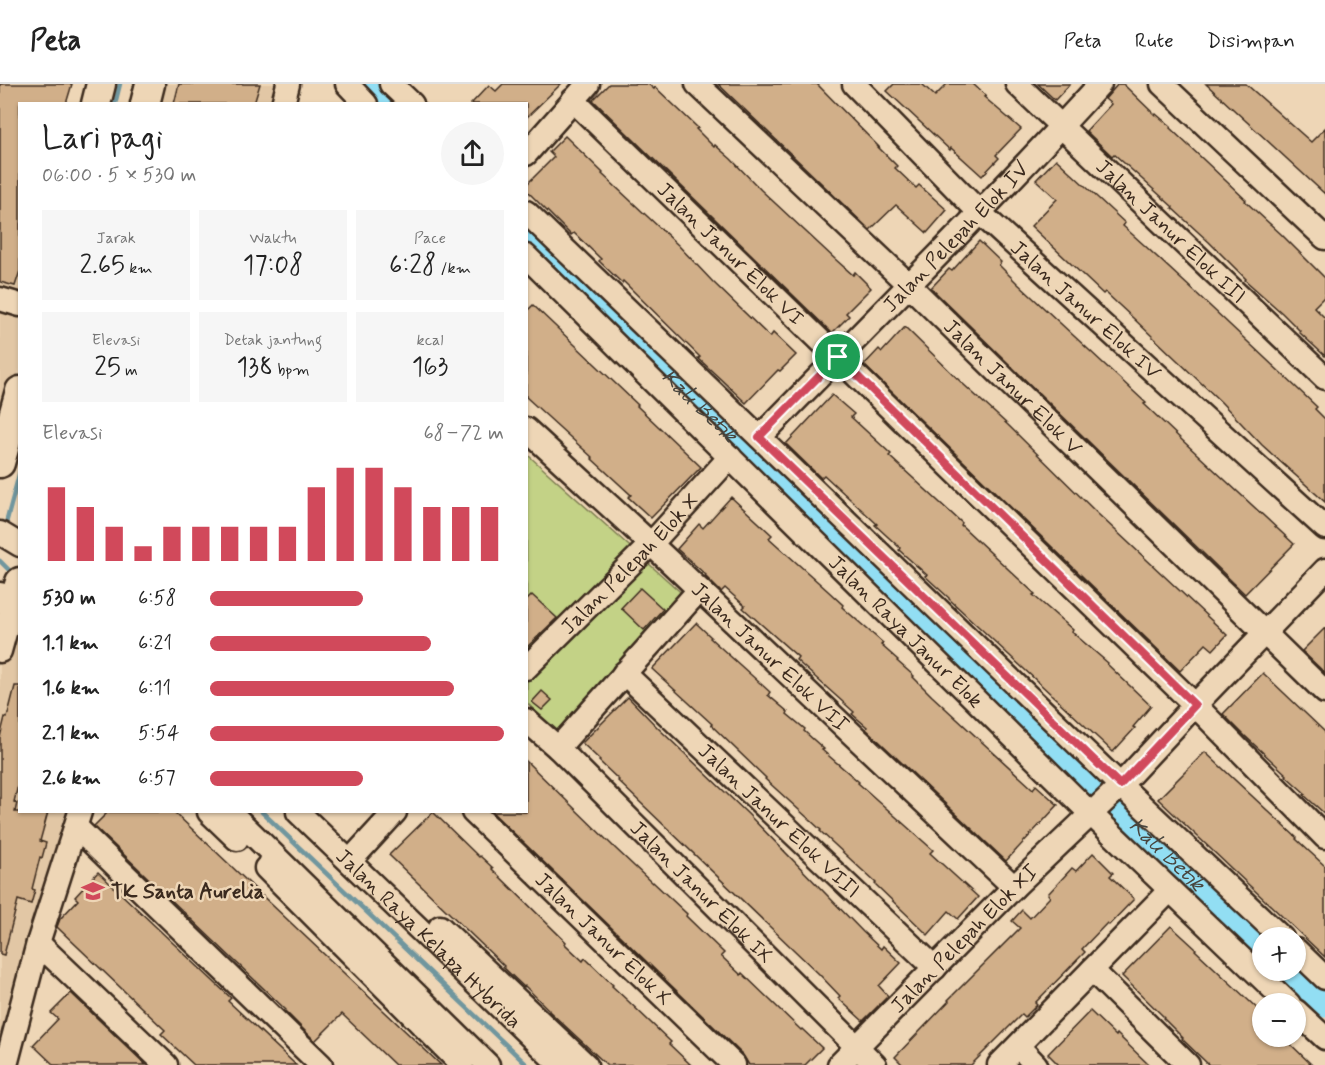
<!DOCTYPE html>
<html lang="id">
<meta charset="utf-8">
<style>
:root{--surface:#fff;--page:#f6f6f6;--text:#222;--muted:#767676;--line:#e0e0e0;--accent:#d1495b}
body{margin:0;font-family:Mynerve,sans-serif;background:var(--page);color:var(--text);height:100vh;display:flex;flex-direction:column;font-size:22px;white-space:nowrap}
*{box-sizing:border-box;margin:0}
p{font-size:20px;color:var(--muted)}
.icon{flex:none;width:33px;height:33px;fill:none;stroke:currentColor;stroke-width:2;stroke-linecap:round;stroke-linejoin:round}
.map{position:relative;flex:1;overflow:hidden}
.sheet{position:absolute;left:18px;top:18px;width:510px;height:711px;display:flex;flex-direction:column;background:var(--surface);border-radius:0px;box-shadow:0 2px 4px #0004}
.sheet>*{flex:none}
.buttons{position:absolute;left:1252px;top:843px;display:grid;gap:12px}
.buttons a{display:grid;place-items:center;width:54px;height:54px;border-radius:50%;background:var(--surface);box-shadow:0 2px 4px #0004;font-size:30px}
.pin{position:absolute;display:grid;place-items:center;width:51px;height:51px;color:#fff;margin:-26px;border:3px solid #fff;border-radius:50%;box-shadow:0 2px 6px #0007}
.round{display:grid;place-items:center;flex:none;width:63px;height:63px;border-radius:32px;background:var(--page)}
.head{display:flex;align-items:center;justify-content:space-between;height:102px;padding:0 24px}
h1{font-size:33px;font-weight:600;line-height:45px}
.figures{display:grid;grid-template-columns:repeat(3,1fr);gap:9px;height:102px;padding:6px 24px}
.figures div{display:grid;align-content:center;border-radius:0px;background:var(--page);text-align:center}
.figures b{font-size:26px;font-weight:600}
.figures small{font-size:16px;font-weight:400}
.figures p{font-size:16px}
.chart{height:168px;padding:12px 24px}
.chart p{display:flex;justify-content:space-between}
.chart svg{width:100%;height:108px;margin-top:6px;stroke:var(--accent);stroke-width:6}
ul{padding:0 24px;list-style:none;font-size:20px}
li{display:grid;grid-template-columns:96px 72px 1fr;align-items:center;height:45px}
li i{height:15px;border-radius:8px;background:var(--accent)}
header{display:flex;align-items:center;gap:36px;box-sizing:border-box;height:84px;padding:0 30px;background:var(--surface);border-bottom:2px solid var(--line)}
header strong{font-size:28px}
nav{display:flex;gap:33px;margin-inline-start:auto;font-size:21px}
.map>svg:first-child{display:block}
.built{fill:#e2c7a5}
.green{fill:#c3d286;stroke:#7f7e52;stroke-width:1.5}
.lines{fill:none;stroke-linecap:round;stroke-linejoin:round}
.stream{stroke:#6f969e;stroke-width:4.5}
.river{stroke:#92def3;stroke-width:27}
.building{fill:#d1af89;stroke:#3b2a1e;stroke-width:1.5}
.minor-casing{stroke:#3b2a1e;stroke-width:27}
.major-casing{stroke:#3b2a1e;stroke-width:33}
.minor{stroke:#eed6b6;stroke-width:22}
.major{stroke:#eed6b6;stroke-width:28}
.route-casing{stroke:#fff;stroke-width:12}
.route{stroke:#d1495b;stroke-width:8}
.labels{text-anchor:middle;stroke-width:5;stroke-linejoin:round;paint-order:stroke}
.street-label{font-size:21px;fill:#3b2a1e;stroke:#eed6b6}
.poi-label{font-size:21px;font-weight:bold;fill:#3b2a1e;stroke:#eed6b6;text-anchor:start}
.water-label{font-size:22px;font-style:italic;fill:#48453e;stroke:#eed6b6}
</style>
<header>
<strong>Peta</strong>
<nav><a>Peta</a><a>Rute</a><a>Disimpan</a></nav>
</header>
<div class="map">
<svg width="1325" height="981" viewBox="0 0 1325 981">
<rect width="100%" height="100%" fill="#eed6b6"/>
<filter id="ink" filterUnits="userSpaceOnUse"><feTurbulence type="fractalNoise" baseFrequency=".0167" numOctaves="2"/><feDisplacementMap in="SourceGraphic" scale="12" xChannelSelector="R" yChannelSelector="G"/><feConvolveMatrix kernelMatrix="1 2 1 2 8 2 1 2 1" color-interpolation-filters="sRGB"/></filter>
<g filter="url(#ink)">
<!-- built -->
<g class="built">
<path d="M158,0H283L278,19L153,20Z"/>
<path d="M19,29V286L0,358V100Z"/>
<path d="M0,525L19,542L20,728H78L0,981Z"/>
</g>
<!-- green -->
<path class="green" d="M529,372L687,514L561,651L527,619L526,375Z"/>
<g class="lines">
<!-- stream -->
<g class="stream">
<path d="M115,20L120,0"/>
<path d="M5,443L20,387"/>
<path d="M0,477L13,490"/>
<path d="M262,728L527,981"/>
</g>
<!-- river -->
<g class="river">
<path d="M367,0L387,20"/>
<path id="s1" d="M526,153L1263,861"/>
<path d="M1290,886L1325,920"/>
</g>
</g>
<!-- building -->
<g class="building">
<path d="M0,0H72L66,20H20V187L15,202L0,198Z"/>
<path d="M179,0H260L254,20H174Z"/>
<path d="M503,0H561L526,34V20H471L489,1L496,7Z"/>
<path d="M609,0H648L654,5L655,3L698,44L696,45L714,63L715,61L731,75L761,106L835,175L853,191L855,188L871,204L846,229L849,232L832,249L593,16Z"/>
<path d="M718,0H817L879,63H878L897,82L895,84L916,104L919,101L947,126L927,149L896,121L870,146Z"/>
<path d="M894,0H922L935,12L947,0H973L986,12L984,13L1021,45L996,71L999,74L982,92L951,64L950,66L887,7Z"/>
<path d="M1038,0H1070L1055,16Z"/>
<path d="M1118,0H1123L1155,31L1156,30L1171,43L1170,44L1206,78L1246,116L1245,117L1281,150L1325,194V212L1314,223L1325,234V272L1299,248L1300,247L1282,229L1245,196L1246,195L1209,158L1172,124L1173,123L1114,70L1112,72L1086,47L1111,20L1105,15Z"/>
<path d="M1206,0H1246L1311,58L1325,44V110Z"/>
<path d="M565,52L603,89L602,90L678,161L713,198L770,253L773,249L796,271L780,287L778,286L746,319L698,274L700,273L623,197L622,199L599,177L601,175L574,149L571,151L526,106V101L554,73L549,68Z"/>
<path d="M1056,75L1125,139L1123,142L1143,160L1194,207L1317,323L1315,325L1325,335V418L1262,361L1221,318L1133,234L1105,208L1103,210L1031,142L1057,115L1036,96Z"/>
<path d="M979,157L1001,178L999,181L1017,199L1146,319L1144,320L1183,357L1294,460L1245,510L931,204L949,185L952,187Z"/>
<path d="M533,221L638,321L637,322L701,383L651,434L628,413L631,411L592,375L593,374L526,313V228Z"/>
<path d="M905,243L962,299L1008,341L1098,430L1227,551L1213,566L1206,560L1180,587L864,281L879,265L882,268Z"/>
<path d="M832,311L854,330L851,333L891,370L889,372L962,439L961,441L1035,510L1033,511L1073,546L1072,548L1108,579L1107,580L1151,622L1133,643L1135,644L1113,668L949,515V514L925,492L927,491L899,466L900,464L875,441L877,440L824,391L821,394L786,360Z"/>
<path d="M731,413L772,451L769,454L828,507L843,521L842,523L883,559L881,561L898,576L897,577L914,592L913,593L932,612L1033,705L1036,701L1058,721L1006,777L866,645L867,643L852,630L854,628L796,576L798,573L743,524L745,522L725,504L721,508L705,492L706,491L677,465L699,440L703,444Z"/>
<path d="M640,504L663,525L644,546L621,524Z"/>
<path d="M532,511L557,534L526,564V517Z"/>
<path d="M696,539L711,553L710,554L770,608L768,611L788,628L787,630L805,645L804,647L824,665L822,666L859,698L858,699L933,766L930,769L978,813L958,835L949,827L928,851L875,800L876,799L820,747L821,746L765,695L766,694L711,641L712,640L652,585Z"/>
<path d="M1325,544V589L1302,567Z"/>
<path d="M1263,589L1325,648V730L1304,711L1306,710L1286,692L1287,691L1245,652L1223,630Z"/>
<path d="M15,602H20V693L14,718L17,719L15,728H48L40,757L46,759L42,774L40,773L32,805L35,806L31,820L18,816L4,871L0,870V653L5,633L7,634Z"/>
<path d="M542,607L552,616L542,626L532,618Z"/>
<path d="M628,613L658,644L748,730L863,848L881,865L883,862L901,879L879,902L888,912L863,937L838,914L840,912L819,890L618,697L619,696L599,677L600,676L582,659Z"/>
<path d="M1205,668L1297,754L1296,755L1325,782V873L1158,715Z"/>
<path d="M526,677L616,765L652,799L653,798L687,830L686,832L724,869L721,872L741,891L742,889L801,946L802,945L822,964L805,981H749L743,971L492,728H526Z"/>
<path d="M108,728H174L441,981H395L342,930L315,957L285,927L286,926L94,742Z"/>
<path d="M433,728L479,773L480,772L493,784L492,785L566,858L565,860L583,877L585,874L613,901L612,902L627,916L671,958L669,960L691,981H607L549,927V926L525,902L524,903L503,883L504,882L389,771Z"/>
<path d="M1093,769L1113,789L1110,792L1134,815L1109,841L1107,839L1082,865L1085,868L1035,919L1037,921L1025,933L1022,930L971,981H903L895,973L949,917L948,916L1020,844L1012,837L1022,826L1030,834L1050,813L1048,810L1072,784L1076,787Z"/>
<path d="M98,788L231,914L228,917L296,981H194L161,950L165,946L57,843L60,835L78,816L75,813Z"/>
<path d="M1171,842L1196,865L1195,866L1263,930V952H1282L1312,981H1209L1182,955L1183,954L1163,934L1164,933L1122,892Z"/>
<path d="M71,909L146,981H54L33,961L58,935L51,929Z"/>
<path d="M1090,927L1116,952L1117,950L1149,981H1059L1048,970Z"/>
</g>
<g class="lines">
<!-- minor casing -->
<g class="minor-casing">
<g id="minor">
<path d="M347,0L366,20"/>
<path d="M391,0L412,20"/>
<path id="s2" d="M697,0L909,201L1325,608"/>
<path id="s3" d="M854,0L979,128L1325,444"/>
<path id="s4" d="M1017,0L1325,294"/>
<path d="M1162,0L1325,154"/>
<path id="s5" d="M573,16L1195,621L1325,753"/>
<path d="M283,20L288,0"/>
<path d="M526,70L588,0"/>
<path d="M526,128L1120,701L1282,854"/>
<path id="s6" d="M526,172L1091,730L1289,920"/>
<path d="M0,215L20,221"/>
<path id="s7" d="M526,345L651,460L1014,803"/>
<path id="s8" d="M760,353C874,236 990,121 1100,0"/>
<path d="M0,449L20,461"/>
<path d="M0,567L13,520"/>
<path id="s9" d="M526,584L651,460L730,373"/>
<path id="s10" d="M624,589L935,884"/>
<path id="s11" d="M526,636L558,664L875,981"/>
<path d="M558,664L699,506"/>
<path d="M209,728L237,755"/>
<path d="M230,728L488,981"/>
<path id="s12" d="M298,728L560,981"/>
<path id="s13" d="M473,728L734,981"/>
<path d="M76,743L321,981"/>
<path d="M350,777L395,728"/>
<path d="M266,784L462,981"/>
<path d="M440,843L586,981"/>
<path d="M38,859L166,981"/>
<path d="M1296,866L1325,894"/>
<path d="M1092,886L1188,981"/>
<path d="M1296,927L1325,954"/>
<path d="M1018,962L1036,981"/>
<path d="M6,981L38,859L80,728"/>
<path id="s14" d="M839,981L1014,803L1112,710L1195,621L1325,486"/>
<path d="M999,981L1170,806"/>
</g>
</g>
<!-- major casing -->
<g class="major-casing">
<g id="major">
<path d="M96,20L101,0"/>
<path d="M145,20L150,0"/>
<path d="M0,379L20,307"/>
<path d="M0,513L13,520L20,498"/>
</g>
</g>
<!-- minor -->
<use href="#minor" class="minor"/>
<!-- major -->
<use href="#major" class="major"/>
</g>
</g>
<g class="lines" filter="url(#ink)">
<!-- route casing -->
<g class="route-casing">
<path id="route" d="M838,273L1195,621L1120,701L759,353Z"/>
</g>
<!-- route -->
<use href="#route" class="route"/>
</g>
<!-- icons -->
<defs>
<g id="school-bare" transform="scale(1.8)"><path d="M0-5L7-2L0 1L-7-2ZM-4 1L0 2.5L4 1V4Q0 6-4 4Z" fill="#d1495b" stroke="#eed6b6" stroke-width="2.5" paint-order="stroke"/></g>
</defs>
<g fill-rule="evenodd">
<use href="#school-bare" x="93" y="807"/>
</g>
<g class="labels">
<!-- street labels -->
<g class="street-label">
<text dy="7" stroke="none"><textPath href="#s4" startOffset="213">Jalan Janur Elok III</textPath></text>
<text dy="7" stroke="none"><textPath href="#s8" startOffset="280">Jalan Pelepah Elok IV</textPath></text>
<text dy="7" stroke="none"><textPath href="#s5" startOffset="220">Jalan Janur Elok VI</textPath></text>
<text dy="7" stroke="none"><textPath href="#s3" startOffset="324">Jalan Janur Elok IV</textPath></text>
<text dy="7" stroke="none"><textPath href="#s2" startOffset="438">Jalan Janur Elok V</textPath></text>
<text dy="7" stroke="none"><textPath href="#s9" startOffset="147">Jalan Pelepah Elok X</textPath></text>
<text dy="7" stroke="none"><textPath href="#s6" startOffset="534">Jalan Raya Janur Elok</textPath></text>
<text dy="7" stroke="none"><textPath href="#s7" startOffset="334">Jalan Janur Elok VII</textPath></text>
<text dy="7" stroke="none"><textPath href="#s10" startOffset="214">Jalan Janur Elok VIII</textPath></text>
<text dy="7" stroke="none"><textPath href="#s11" startOffset="246">Jalan Janur Elok IX</textPath></text>
<text dy="7" stroke="none"><textPath href="#s12" startOffset="182">Jalan Raya Kelapa Hybrida</textPath></text>
<text dy="7" stroke="none"><textPath href="#s13" startOffset="182">Jalan Janur Elok X</textPath></text>
<text dy="7" stroke="none"><textPath href="#s14" startOffset="178">Jalan Pelepah Elok XI</textPath></text>
</g>
<!-- poi labels -->
<g class="poi-label">
<text x="111" y="814">TK Santa Aurelia</text>
</g>
<!-- water labels -->
<g class="water-label">
<text dy="8" stroke="none"><textPath href="#s1" startOffset="242">Kali Betik</textPath></text>
<text dy="8" stroke="none"><textPath href="#s1" startOffset="890">Kali Betik</textPath></text>
</g>
</g>
</svg>
<div class="buttons">
<a>+</a>
<a>−</a>
</div>
<div class="pin" style="left:838px;top:273px;background:#1e9e55"><svg class="icon" aria-label="arrive" viewBox="0 0 24 24"><path d="M6 21V4h12l-3 4 3 4H6"/></svg></div>
<section class="sheet">
<div class="head"><div><h1>Lari pagi</h1><p>06:00 · 5 × 530 m</p></div><a class="round"><svg class="icon" aria-label="share" viewBox="0 0 24 24"><path d="M12 15V3M7 8l5-5 5 5M5 13v7h14v-7"/></svg></a></div>
<div class="figures">
<div><p>Jarak</p><b>2.65<small> km</small></b></div>
<div><p>Waktu</p><b>17:08</b></div>
<div><p>Pace</p><b>6:28<small> /km</small></b></div>
</div>
<div class="figures">
<div><p>Elevasi</p><b>25<small> m</small></b></div>
<div><p>Detak jantung</p><b>138<small> bpm</small></b></div>
<div><p>kcal</p><b>163</b></div>
</div>
<div class="chart"><p><span>Elevasi</span>68–72 m</p>
<svg viewBox="0 0 160 44" preserveAspectRatio="none"><path d="M5 44V14M15 44V22M25 44V30M35 44V38M45 44V30M55 44V30M65 44V30M75 44V30M85 44V30M95 44V14M105 44V6M115 44V6M125 44V14M135 44V22M145 44V22M155 44V22"/></svg>
</div>
<ul>
<li><b>530 m</b>6:58<i style="width:52%"></i></li>
<li><b>1.1 km</b>6:21<i style="width:75%"></i></li>
<li><b>1.6 km</b>6:11<i style="width:83%"></i></li>
<li><b>2.1 km</b>5:54<i style="width:100%"></i></li>
<li><b>2.6 km</b>6:57<i style="width:52%"></i></li>
</ul>
</section>
</div>
